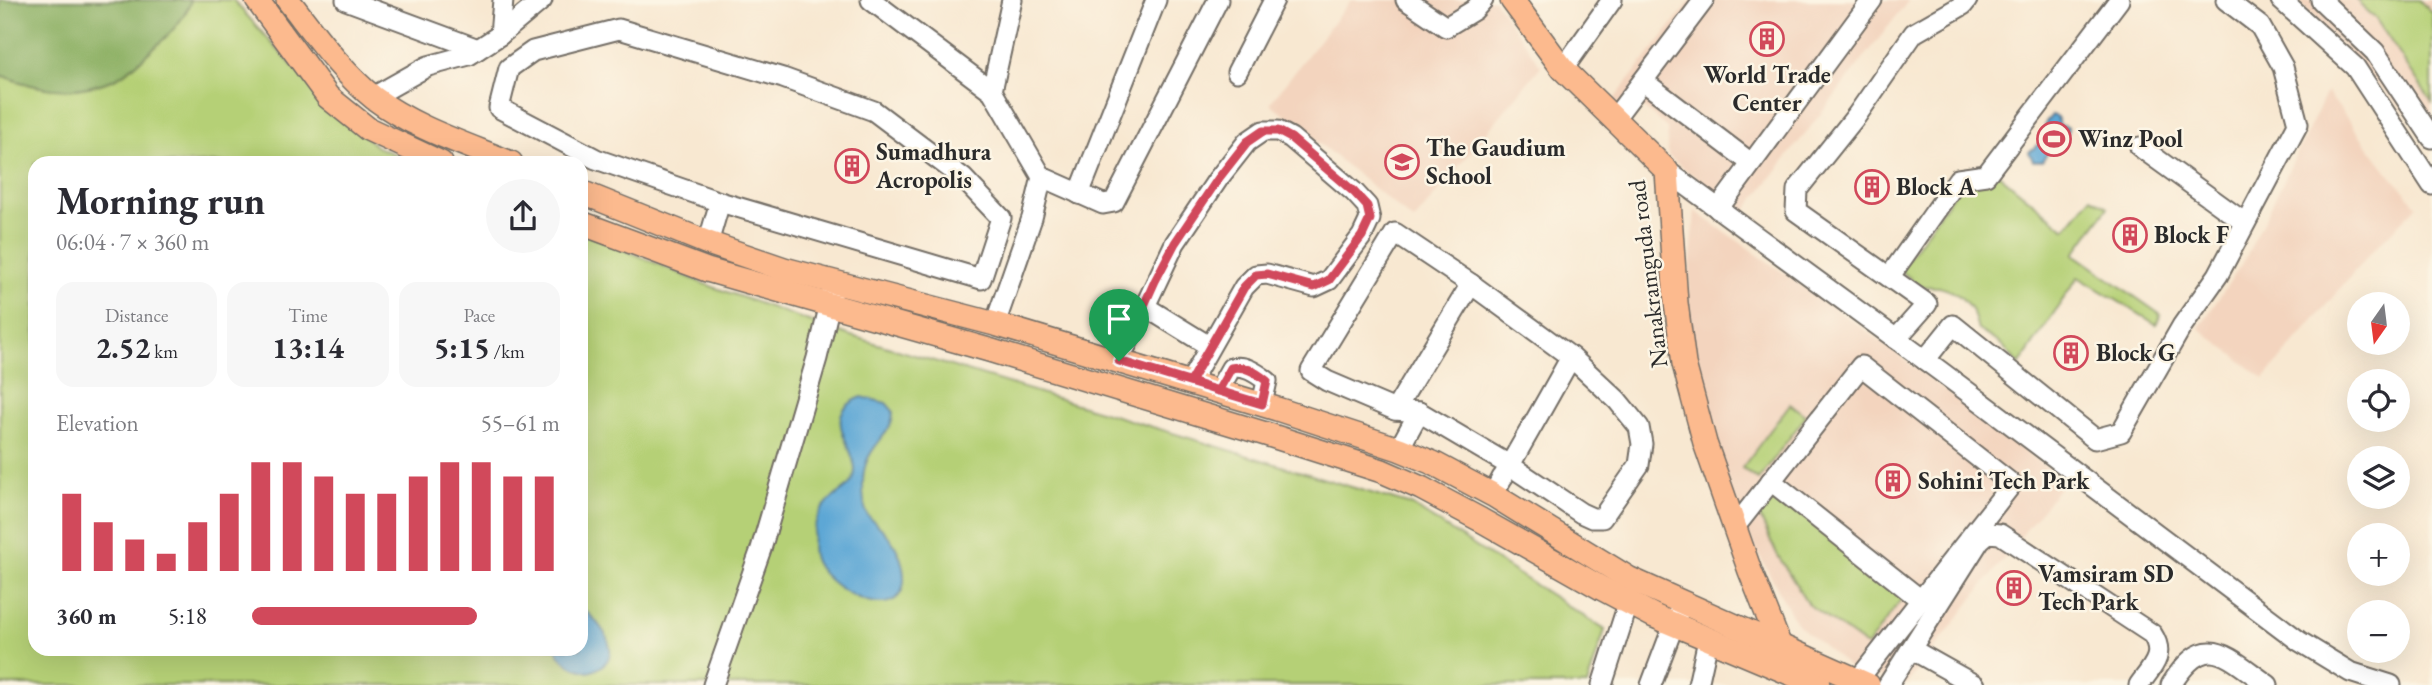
<!DOCTYPE html>
<meta charset="utf-8">
<style>
:root{--surface:#fff;--page:#f7f7f7;--text:#2b2b33;--muted:#7c7c81;--accent:#d1495b}
body{margin:0;font-family:"EB Garamond",serif;background:var(--page);color:var(--text);height:100vh;display:flex;flex-direction:column;font-size:26px;white-space:nowrap}
*{box-sizing:border-box;margin:0}
p{font-size:23px;color:var(--muted)}
.icon{flex:none;width:38px;height:38px;fill:none;stroke:currentColor;stroke-width:2;stroke-linecap:round;stroke-linejoin:round}
.map{position:relative;flex:1;overflow:hidden}
.drawer{position:absolute;left:28px;top:156px;width:560px;height:500px;display:flex;flex-direction:column;background:var(--surface);border-radius:21px;box-shadow:0 7px 28px #0002}
.drawer>*{flex:none}
.needle{width:46px;rotate:194deg}
.buttons{position:absolute;left:2347px;top:292px;display:grid;gap:14px}
.buttons a{display:grid;place-items:center;width:63px;height:63px;border-radius:50%;background:var(--surface);box-shadow:0 7px 28px #0002;font-size:35px}
.pin{position:absolute;display:grid;place-items:center;width:60px;height:60px;color:#fff;margin:-72px -30px;border-radius:50% 50% 50% 0;rotate:-45deg;box-shadow:0 0 7px #0007}
.pin .icon{rotate:45deg}
.round{display:grid;place-items:center;flex:none;width:74px;height:74px;border-radius:37px;background:var(--page)}
.headline{display:flex;align-items:center;justify-content:space-between;height:119px;padding:0 28px}
h1{font-size:38px;font-weight:700;line-height:52px}
.metrics{display:grid;grid-template-columns:repeat(3,1fr);gap:10px;height:119px;padding:7px 28px}
.metrics div{display:grid;align-content:center;border-radius:18px;background:var(--page);text-align:center}
.metrics b{font-size:30px;font-weight:700}
.metrics small{font-size:19px;font-weight:400}
.metrics p{font-size:19px}
.chart{height:196px;padding:14px 28px}
.chart p{display:flex;justify-content:space-between}
.chart svg{width:100%;height:126px;margin-top:7px;stroke:var(--accent);stroke-width:6}
ul{padding:0 28px;list-style:none;font-size:23px}
li{display:grid;grid-template-columns:112px 84px 1fr;align-items:center;height:52px}
li i{height:18px;border-radius:9px;background:var(--accent)}
.map>svg:first-child{display:block}
.built{fill:#f3d4be}
.green{fill:#b5d076;stroke:#707e50;stroke-width:2}
.forest{fill:#90b267;stroke:#5e6e49;stroke-width:2}
.water{fill:#5da7d5;stroke:#446980;stroke-width:2}
.lines{fill:none;stroke-linecap:round;stroke-linejoin:round}
.minor-casing{stroke:#736d65;stroke-width:23}
.major-casing{stroke:#736d65;stroke-width:26}
.minor{stroke:#fff;stroke-width:19}
.major{stroke:#fcba8e;stroke-width:23}
.route-casing{stroke:#fff;stroke-width:14}
.route{stroke:#d1495b;stroke-width:9}
.labels{text-anchor:middle;stroke-width:5;stroke-linejoin:round;paint-order:stroke}
.poi-label{font-size:24px;font-weight:bold;fill:#2b2b2b;stroke:#fcf5e5;text-anchor:start}
.street-label{font-size:24px;fill:#2b2b2b;stroke:#fcf5e5}
</style>
<div class="map">
<svg width="2432" height="685" viewBox="0 0 2432 685">
<rect width="100%" height="100%" fill="#fcf5e5"/>
<filter id="ink" filterUnits="userSpaceOnUse"><feTurbulence type="fractalNoise" baseFrequency=".0143" numOctaves="2"/><feDisplacementMap in="SourceGraphic" scale="14" xChannelSelector="R" yChannelSelector="G"/><feConvolveMatrix kernelMatrix="1 2 1 2 8 2 1 2 1" color-interpolation-filters="sRGB"/></filter>
<filter id="wash" filterUnits="userSpaceOnUse"><feTurbulence type="fractalNoise" baseFrequency=".00686" numOctaves="4" result="noise"/><feDisplacementMap in="SourceGraphic" scale="28" xChannelSelector="R" yChannelSelector="G"/><feGaussianBlur stdDeviation="1.57" result="paint"/><feColorMatrix in="noise" values="0 0 0 0 0 0 0 0 0 0 0 0 0 0 0 0 0 1.4 0 .05"/><feComposite in="paint" operator="in"/></filter>
<g filter="url(#wash)">
<rect width="100%" height="100%" fill="#f8e8d1"/>
<!-- built -->
<g class="built">
<path d="M1351,0H1494L1541,66L1414,221L1270,103Z"/>
<path d="M1691,0H1909L1743,214L1668,156L1667,128L1643,107L1611,103Z"/>
<path d="M2297,0H2432V140L2374,79Z"/>
<path d="M2327,92L2388,172L2417,206L2369,254L2264,379L2199,328L2246,257Z"/>
<path d="M1695,211L1871,334L2064,481L1906,685L1849,667L1796,623L1737,514L1694,366L1687,307Z"/>
</g>
<!-- green -->
<g class="green">
<path d="M0,0H233L316,92L377,147L417,163H35V649H581V231L702,283L848,335L1411,505L1605,630L1587,685H0Z"/>
<path d="M2356,0H2419L2432,13V102L2375,18Z"/>
<path d="M1996,172L2065,229L2091,197L2108,207L2074,254L2161,315L2156,324L2078,277L2019,365L2002,345L1978,330C1972,300 1952,283 1921,287L1900,270L1961,183Z"/>
<path d="M1790,404L1806,416L1758,480L1742,468Z"/>
<path d="M1773,493L1905,594L1867,646L1808,604L1777,554L1758,513Z"/>
</g>
<!-- forest -->
<path class="forest" d="M0,0H191C186,18 170,34 155,47C142,58 127,74 112,80C71,96 39,90 0,75Z"/>
<!-- water -->
<g class="water">
<path d="M2052,115L2057,117L2060,125L2068,128L2065,145L2050,149L2042,161H2033L2029,152L2043,140L2046,122Z"/>
<path d="M862,397L886,403L893,411C894,437 863,445 863,482C863,491 863,505 867,514C870,519 878,525 882,529C896,543 905,562 904,582C899,629 820,587 813,556C810,537 815,514 829,501C839,491 854,488 855,470C855,445 818,414 862,397Z"/>
<path d="M581,607C601,623 631,660 589,672C573,668 564,664 556,649H581Z"/>
</g>
</g>
<g filter="url(#ink)">
<g class="lines">
<!-- minor casing -->
<g class="minor-casing">
<g id="minor">
<path d="M346,0L478,49"/>
<path d="M871,0L992,91L1042,177L1032,218L995,324"/>
<path d="M1406,0L1446,27L1474,10L1483,0"/>
<path d="M2281,0L2355,67L2432,185"/>
<path d="M2321,0L2375,52L2432,138"/>
<path d="M619,29L783,78L874,111L963,178L1001,218L981,279L720,202L596,159L499,108L509,68L533,51Z"/>
<path d="M500,35L542,0"/>
<path d="M1563,69L1612,0"/>
<path d="M1237,72L1274,0"/>
<path d="M1643,81L1751,163"/>
<path d="M992,91L1012,0"/>
<path d="M373,97L428,66L469,55L500,35L503,0"/>
<path d="M1614,119L1704,0"/>
<path d="M2140,147L2245,223"/>
<path d="M1667,171L1940,371L2299,641L2350,672L2391,685"/>
<path d="M1042,177L1103,204L1114,202L1218,0"/>
<path d="M1079,194L1156,0"/>
<path d="M1718,209L1872,0"/>
<path d="M708,243L720,202"/>
<path d="M1890,276L1958,179L1986,175L2119,0"/>
<path d="M1144,306L1209,346"/>
<path d="M1896,339L1927,304L1796,211L1797,190L1857,115L1914,33L1963,5L1967,0"/>
<path d="M1925,360L1953,325L2095,439L2121,432L2182,326L2218,275L2298,124L2283,67L2260,26L2226,0"/>
<path d="M1119,361L1175,243L1218,179L1247,142L1263,131H1278L1291,138L1354,192L1367,206L1370,219L1362,236L1329,280L1314,287L1267,274L1256,275L1244,287L1190,382"/>
<path d="M1218,391L1231,368C1245,365 1255,372 1267,381L1262,404"/>
<path d="M1395,410L1327,381L1311,371L1395,233L1471,284"/>
<path d="M1399,449L1419,412"/>
<path d="M1771,481L1921,600"/>
<path d="M1493,495L1502,478L1503,477C1526,437 1549,397 1571,357L1471,284L1395,410L1419,412L1509,465L1581,513L1592,518H1602L1639,465L1642,444L1639,427L1617,400L1571,357"/>
<path d="M1735,527L1861,366L2012,484L1854,685"/>
<path d="M1911,649L1975,685"/>
<path d="M713,685L761,549L817,358L833,291"/>
<path d="M1602,685L1628,604"/>
<path d="M1651,685L1682,603"/>
<path d="M1698,685L1708,640"/>
<path d="M1888,685L1980,540L1988,533L2000,534L2152,634C2166,655 2152,667 2139,685"/>
<path d="M2171,685C2206,629 2225,655 2268,685"/>
</g>
</g>
<!-- major casing -->
<g class="major-casing">
<g id="major">
<path d="M257,0L328,97L368,129L441,163"/>
<path d="M288,0C314,33 340,71 374,98C414,128 465,144 511,163"/>
<path d="M1512,0L1563,69L1667,171L1676,303L1684,364L1705,443L1750,571L1780,646L1777,654"/>
<path d="M581,192L708,243L784,269L995,324L1277,409L1399,449L1433,463L1493,495L1630,579L1868,685"/>
<path d="M581,223L707,270L989,350L1269,435L1382,471L1421,488L1481,520L1601,588L1654,616L1818,685"/>
</g>
</g>
<!-- minor -->
<use href="#minor" class="minor"/>
<!-- major -->
<use href="#major" class="major"/>
</g>
</g>
<g class="lines" filter="url(#ink)">
<!-- route casing -->
<g class="route-casing">
<path id="route" d="M1119,361C1167,375 1214,390 1262,404L1267,381C1255,372 1245,365 1231,368L1218,391L1190,382L1244,287L1256,275L1267,274L1314,287L1329,280L1362,236L1370,219L1367,206L1354,192L1291,138L1278,131H1263L1247,142L1218,179L1175,243L1155,281L1119,361"/>
</g>
<!-- route -->
<use href="#route" class="route"/>
</g>
<!-- icons -->
<defs>
<g id="building-ring" transform="scale(1.75)"><circle r="9.5" fill="#fcf5e5" stroke="#d1495b" stroke-width="1.5"/><path d="M-4-6H4V6H1V3H-1V6H-4ZM-2.5-4.3h1.7v1.8h-1.7ZM.8-4.3h1.7v1.8H.8ZM-2.5-1h1.7V.8h-1.7ZM.8-1h1.7V.8H.8Z" fill="#d1495b"/></g>
<g id="stadium-ring" transform="scale(1.75)"><circle r="9.5" fill="#fcf5e5" stroke="#d1495b" stroke-width="1.5"/><path d="M0-5a6.5 5 0 1 0 0 10a6.5 5 0 1 0 0-10ZM-3.5-1.8h7v3.6h-7Z" fill="#d1495b"/></g>
<g id="school-ring" transform="scale(1.75)"><circle r="9.5" fill="#fcf5e5" stroke="#d1495b" stroke-width="1.5"/><path d="M0-5L7-2L0 1L-7-2ZM-4 1L0 2.5L4 1V4Q0 6-4 4Z" fill="#d1495b"/></g>
</defs>
<g fill-rule="evenodd">
<use href="#building-ring" x="1767" y="39"/>
<use href="#stadium-ring" x="2054" y="139"/>
<use href="#school-ring" x="1402" y="162"/>
<use href="#building-ring" x="852" y="166"/>
<use href="#building-ring" x="1872" y="187"/>
<use href="#building-ring" x="2130" y="235"/>
<use href="#building-ring" x="2071" y="353"/>
<use href="#building-ring" x="1893" y="481"/>
<use href="#building-ring" x="2014" y="588"/>
</g>
<g class="labels">
<!-- poi labels -->
<g class="poi-label">
<text x="1767" y="83" text-anchor="middle">World Trade<tspan x="1767" dy="28">Center</tspan></text>
<text x="2078" y="147">Winz Pool</text>
<text x="1426" y="156">The Gaudium<tspan x="1426" dy="28">School</tspan></text>
<text x="876" y="160">Sumadhura<tspan x="876" dy="28">Acropolis</tspan></text>
<text x="1896" y="195">Block A</text>
<text x="2154" y="243">Block F</text>
<text x="2096" y="361">Block G</text>
<text x="1918" y="489">Sohini Tech Park</text>
<text x="2038" y="582">Vamsiram SD<tspan x="2038" dy="28">Tech Park</tspan></text>
</g>
<!-- street labels -->
<g class="street-label">
<text transform="translate(1648 274) rotate(-97)" y="8">Nanakramguda road</text>
</g>
</g>
</svg>
<div class="buttons">
<a><svg class="needle" viewBox="-14 -14 28 28"><path d="M0-13l5 13h-10z" fill="#e53935"/><path d="M0 13l5-13h-10z" fill="#7c7c81"/></svg></a>
<a><svg class="icon" aria-label="locate" viewBox="0 0 24 24"><circle cx="12" cy="12" r="6"/><path d="M12 2v4M12 18v4M2 12h4M18 12h4"/></svg></a>
<a><svg class="icon" aria-label="layers" viewBox="0 0 24 24"><path d="M12 4l9 5-9 5-9-5zM3 14l9 5 9-5"/></svg></a>
<a>+</a>
<a>−</a>
</div>
<div class="pin" style="left:1119px;top:361px;background:#1e9e55"><svg class="icon" aria-label="arrive" viewBox="0 0 24 24"><path d="M6 21V4h12l-3 4 3 4H6"/></svg></div>
<section class="drawer">
<div class="headline"><div><h1>Morning run</h1><p>06:04 · 7 × 360 m</p></div><a class="round"><svg class="icon" aria-label="share" viewBox="0 0 24 24"><path d="M12 15V3M7 8l5-5 5 5M5 13v7h14v-7"/></svg></a></div>
<div class="metrics">
<div><p>Distance</p><b>2.52<small> km</small></b></div>
<div><p>Time</p><b>13:14</b></div>
<div><p>Pace</p><b>5:15<small> /km</small></b></div>
</div>
<div class="chart"><p><span>Elevation</span>55–61 m</p>
<svg viewBox="0 0 160 44" preserveAspectRatio="none"><path d="M5 44V17M15 44V27M25 44V33M35 44V38M45 44V27M55 44V17M65 44V6M75 44V6M85 44V11M95 44V17M105 44V17M115 44V11M125 44V6M135 44V6M145 44V11M155 44V11"/></svg>
</div>
<ul>
<li><b>360 m</b>5:18<i style="width:73%"></i></li>
</ul>
</section>
</div>
